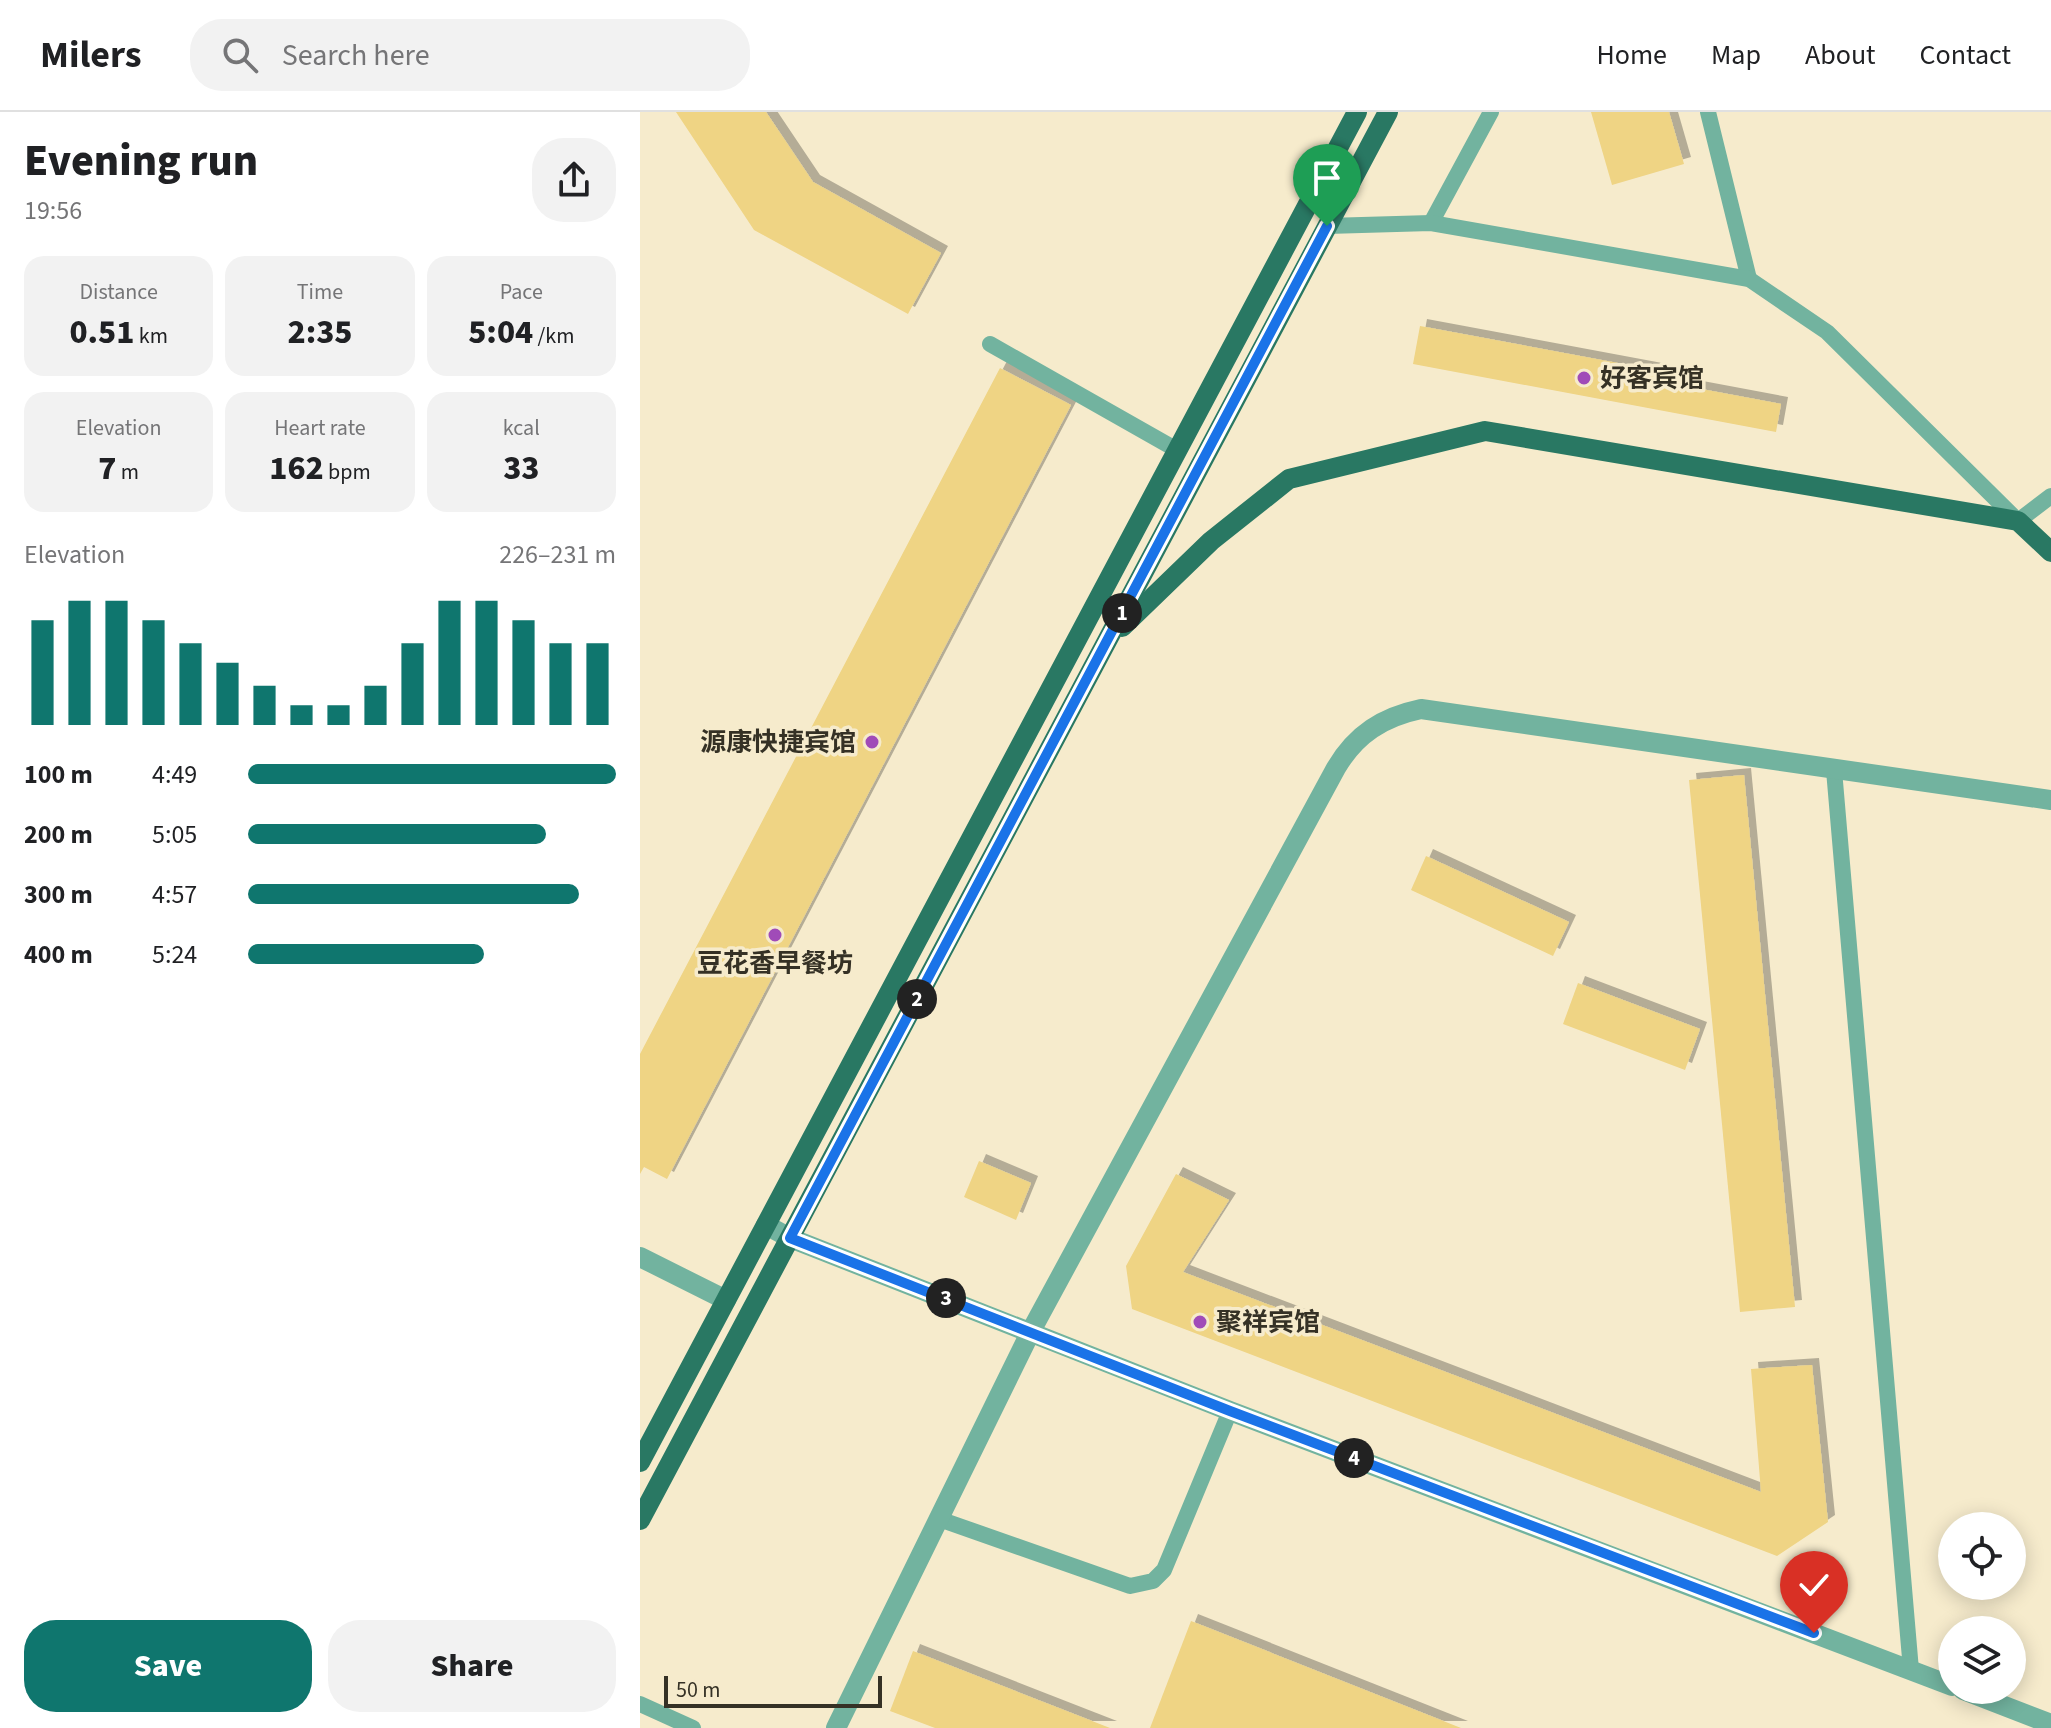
<!DOCTYPE html>
<meta charset="utf-8">
<style>
:root{--surface:#fff;--page:#f2f2f2;--text:#202124;--muted:#757577;--line:#e0e0e0;--accent:#0f766e}
body{margin:0;font-family:"Source Sans 3","Noto Sans SC",sans-serif;background:var(--page);color:var(--text);height:100vh;display:flex;flex-direction:column;font-size:30px;white-space:nowrap}
*{box-sizing:border-box;margin:0}
p{font-size:26px;color:var(--muted)}
.icon{flex:none;width:44px;height:44px;fill:none;stroke:currentColor;stroke-width:2;stroke-linecap:round;stroke-linejoin:round}
.map{position:relative;flex:1;overflow:hidden}
.side{display:flex;flex-direction:column;background:var(--surface);width:640px}
.side>*{flex:none}
.controls{position:absolute;left:1298px;top:1400px;display:grid;gap:16px}
.controls a{display:grid;place-items:center;width:88px;height:88px;border-radius:50%;background:var(--surface);box-shadow:0 4px 20px #0003;font-size:40px}
.scale{position:absolute;left:24px;bottom:20px;width:218px;box-sizing:border-box;padding-left:8px;border:4px solid #353125;border-top:0;font-size:22px;line-height:28px;white-space:nowrap;color:#353125;-webkit-text-stroke:6px #f6ebcc;paint-order:stroke}
.pin{position:absolute;display:grid;place-items:center;width:68px;height:68px;color:#fff;margin:-82px -34px;border-radius:50% 50% 50% 0;rotate:-45deg;box-shadow:0 0 8px #0007}
.pin .icon{rotate:45deg}
.km{position:absolute;width:40px;height:40px;margin:-20px;border-radius:50%;background:#222;color:#fff;font-size:22px;line-height:40px;text-align:center}
.round{display:grid;place-items:center;flex:none;width:84px;height:84px;border-radius:32px;background:var(--page)}
.head{display:flex;align-items:center;justify-content:space-between;height:136px;padding:0 24px}
h1{font-size:44px;font-weight:800;line-height:60px}
.stats{display:grid;grid-template-columns:repeat(3,1fr);gap:12px;height:136px;padding:8px 24px}
.stats div{display:grid;align-content:center;border-radius:20px;background:var(--page);text-align:center}
.stats b{font-size:34px;font-weight:800}
.stats small{font-size:22px;font-weight:400}
.stats p{font-size:22px}
.chart{height:224px;padding:16px 24px}
.chart p{display:flex;justify-content:space-between}
.chart svg{width:100%;height:144px;margin-top:8px;stroke:var(--accent);stroke-width:6}
.primary-button{display:flex;gap:16px;margin-top:auto;padding:16px 24px}
.primary-button a{flex:1;height:92px;border-radius:32px;background:var(--accent);color:#fff;font-size:32px;font-weight:800;line-height:92px;text-align:center}
.primary-button a+a{background:var(--page);color:var(--text)}
ul{padding:0 24px;list-style:none;font-size:26px}
li{display:grid;grid-template-columns:128px 96px 1fr;align-items:center;height:60px}
li i{height:20px;border-radius:10px;background:var(--accent)}
header{display:flex;align-items:center;gap:48px;box-sizing:border-box;height:112px;padding:0 40px;background:var(--surface);border-bottom:2px solid var(--line)}
header strong{font-size:38px}
nav{display:flex;gap:44px;margin-inline-start:auto;font-size:28px}
.search{width:560px;height:72px;background:var(--page);display:flex;align-items:center;gap:20px;box-sizing:border-box;padding:0 28px;border-radius:32px;color:var(--muted);font-size:30px}
main{display:flex;flex:1;min-height:0}
.map>svg:first-child{display:block}
.building{fill:#efd484;filter:url(#shadow)}
.lines{fill:none;stroke-linecap:round;stroke-linejoin:round}
.service{stroke:#72b39f;stroke-width:16}
.minor{stroke:#72b39f;stroke-width:20}
.tertiary{stroke:#72b39f;stroke-width:20}
.primary{stroke:#297863;stroke-width:20}
.route-casing{stroke:#fff;stroke-width:16}
.route{stroke:#1a73e8;stroke-width:10}
.poi-dot{fill:#a04bb8;stroke:#f6ebcc;stroke-width:3}
.labels{text-anchor:middle;stroke-width:7;stroke-linejoin:round;paint-order:stroke}
.poi-label{font-size:26px;font-weight:bold;fill:#353125;stroke:#f6ebcc;text-anchor:start}
</style>
<header>
<strong>Milers</strong>
<div class="search"><svg class="icon" aria-label="search" viewBox="0 0 24 24"><circle cx="10" cy="10" r="6"/><path d="M15 15l6 6"/></svg>Search here</div>
<nav><a>Home</a><a>Map</a><a>About</a><a>Contact</a></nav>
</header>
<main>
<section class="side">
<div class="head"><div><h1>Evening run</h1><p>19:56</p></div><a class="round"><svg class="icon" aria-label="share" viewBox="0 0 24 24"><path d="M12 15V3M7 8l5-5 5 5M5 13v7h14v-7"/></svg></a></div>
<div class="stats">
<div><p>Distance</p><b>0.51<small> km</small></b></div>
<div><p>Time</p><b>2:35</b></div>
<div><p>Pace</p><b>5:04<small> /km</small></b></div>
</div>
<div class="stats">
<div><p>Elevation</p><b>7<small> m</small></b></div>
<div><p>Heart rate</p><b>162<small> bpm</small></b></div>
<div><p>kcal</p><b>33</b></div>
</div>
<div class="chart"><p><span>Elevation</span>226–231 m</p>
<svg viewBox="0 0 160 44" preserveAspectRatio="none"><path d="M5 44V12M15 44V6M25 44V6M35 44V12M45 44V19M55 44V25M65 44V32M75 44V38M85 44V38M95 44V32M105 44V19M115 44V6M125 44V6M135 44V12M145 44V19M155 44V19"/></svg>
</div>
<ul>
<li><b>100 m</b>4:49<i style="width:100%"></i></li>
<li><b>200 m</b>5:05<i style="width:81%"></i></li>
<li><b>300 m</b>4:57<i style="width:90%"></i></li>
<li><b>400 m</b>5:24<i style="width:64%"></i></li>
</ul>
<div class="primary-button"><a>Save</a><a>Share</a></div>
</section>
<div class="map">
<svg width="1411" height="1616" viewBox="0 0 1411 1616">
<defs>
<filter id="shadow"><feDropShadow dx="7" dy="-7" stdDeviation="0" flood-color="#0004"/></filter>
</defs>
<rect width="100%" height="100%" fill="#f6ebcc"/>
<!-- building -->
<g class="building">
<path d="M36,0H126L173,70L301,141L268,202L114,118Z"/>
<path d="M951,0H1029L1044,52L972,73Z"/>
<path d="M780,214L1058,266L1056,276L1141,292L1136,320L773,252Z"/>
<path d="M360,256L431,293L27,1067L4,1055L0,1062V942Z"/>
<path d="M1104,663L1155,1195L1100,1200L1049,668Z"/>
<path d="M786,744L929,810L913,844L771,778Z"/>
<path d="M938,871L1060,917L1045,958L923,912Z"/>
<path d="M339,1049L391,1071L376,1108L324,1085Z"/>
<path d="M536,1062L589,1088L543,1160L1121,1380L1111,1257L1172,1253L1188,1410L1137,1444L492,1197L486,1154Z"/>
<path d="M551,1509L821,1616H510Z"/>
<path d="M273,1539L470,1616H295L250,1599Z"/>
</g>
<g class="lines">
<!-- service -->
<g class="service">
<path d="M1068,0L1109,167"/>
<path d="M791,111L851,0"/>
<path d="M687,114L791,111L1109,167L1187,220L1378,409L1411,384"/>
<path d="M350,232L537,338"/>
<path d="M1194,658L1271,1558"/>
<path d="M299,1407L490,1474L513,1469L524,1458L590,1299"/>
<path d="M0,1592L53,1616"/>
</g>
<!-- minor -->
<g class="minor">
<path d="M0,1145L86,1188"/>
<path d="M196,1616L391,1219L696,656C716,622 743,605 781,597L1411,688"/>
</g>
<!-- tertiary -->
<g class="tertiary">
<path d="M126,1113L150,1126L590,1299L1312,1574"/>
<path d="M1323,1578L1411,1612"/>
</g>
<!-- primary -->
<g class="primary">
<path d="M482,515L571,429L649,367L845,319L1378,409L1411,440"/>
<path d="M0,1350L717,0"/>
<path d="M0,1408L748,0"/>
</g>
</g>
<g class="lines">
<!-- route casing -->
<g class="route-casing">
<path id="route" d="M687,114L150,1126L590,1299L1174,1521"/>
</g>
<!-- route -->
<use href="#route" class="route"/>
</g>
<!-- markers -->
<g class="poi-dot">
<circle cx="944" cy="266" r="8"/>
<circle cx="232" cy="630" r="8"/>
<circle cx="135" cy="823" r="8"/>
<circle cx="560" cy="1210" r="8"/>
</g>
<g class="labels">
<!-- poi labels -->
<g class="poi-label">
<text x="960" y="275">好客宾馆</text>
<text x="216" y="639" text-anchor="end">源康快捷宾馆</text>
<text x="135" y="860" text-anchor="middle">豆花香早餐坊</text>
<text x="576" y="1219">聚祥宾馆</text>
</g>
</g>
</svg>
<div class="controls">
<a><svg class="icon" aria-label="locate" viewBox="0 0 24 24"><circle cx="12" cy="12" r="6"/><path d="M12 2v4M12 18v4M2 12h4M18 12h4"/></svg></a>
<a><svg class="icon" aria-label="layers" viewBox="0 0 24 24"><path d="M12 4l9 5-9 5-9-5zM3 14l9 5 9-5"/></svg></a>
</div>
<div class="scale">50 m</div>
<div class="pin" style="left:687px;top:114px;background:#1e9e55"><svg class="icon" aria-label="arrive" viewBox="0 0 24 24"><path d="M6 21V4h12l-3 4 3 4H6"/></svg></div>
<div class="pin" style="left:1174px;top:1521px;background:#d93025"><svg class="icon" aria-label="check" viewBox="0 0 24 24"><path d="M5 12l5 5 9-10"/></svg></div>
<b class="km" style="left:482px;top:501px">1</b>
<b class="km" style="left:277px;top:887px">2</b>
<b class="km" style="left:306px;top:1186px">3</b>
<b class="km" style="left:714px;top:1346px">4</b>
</div>
</main>
